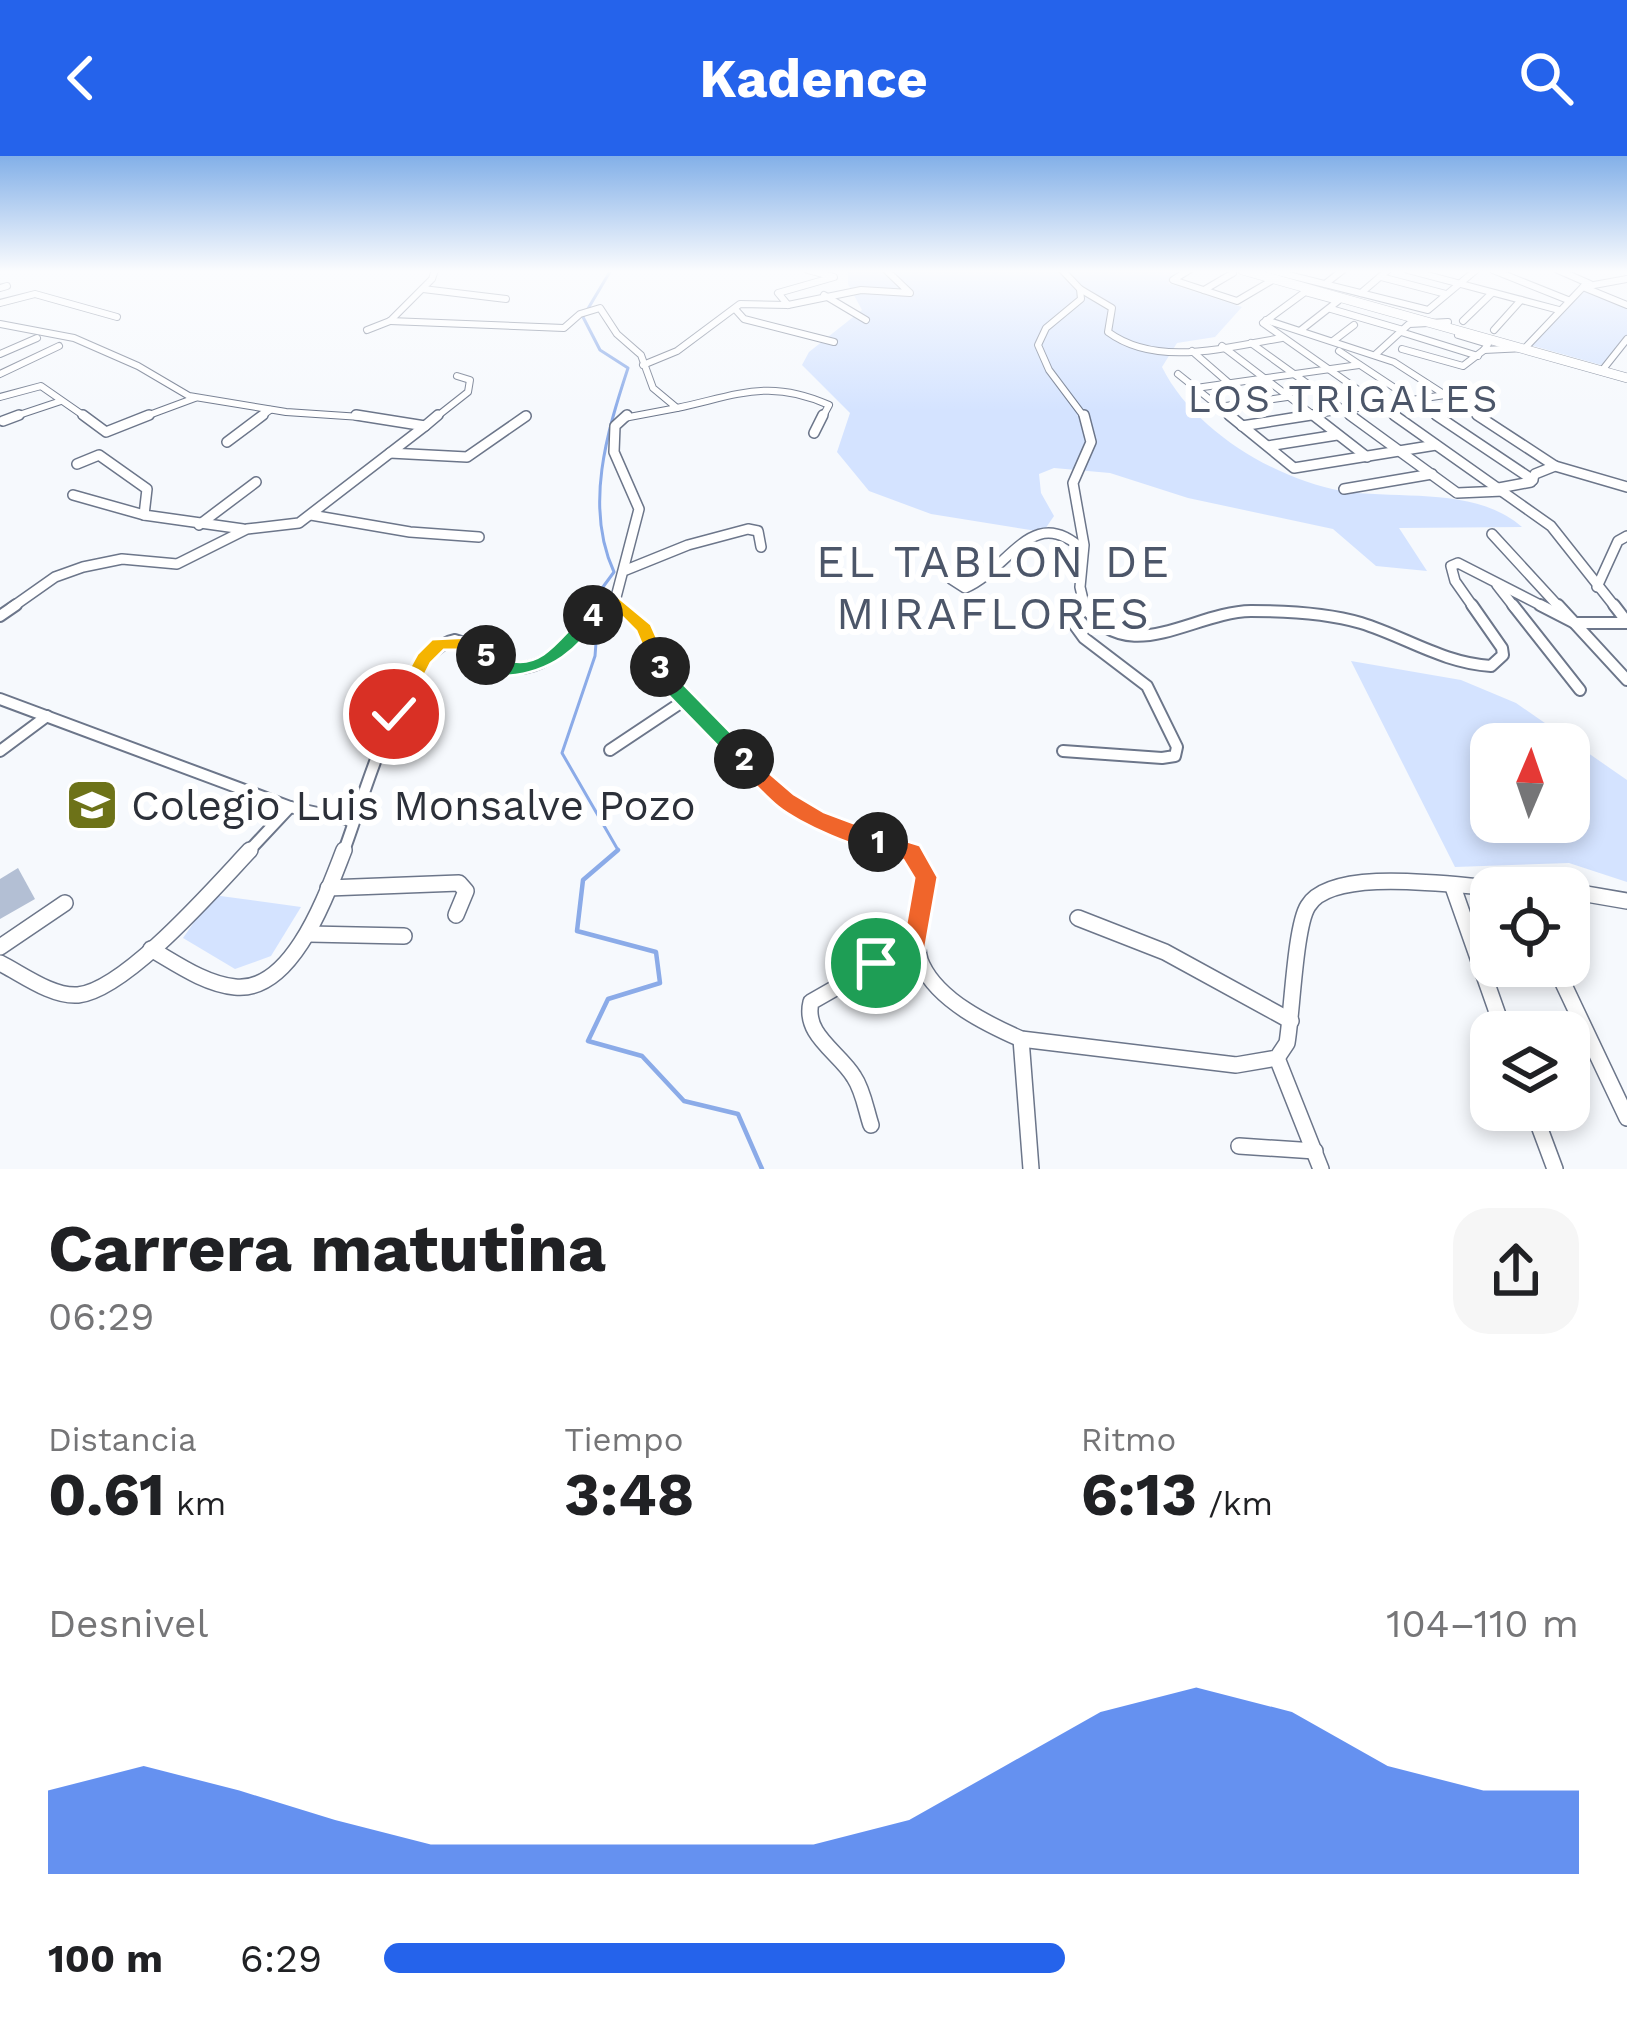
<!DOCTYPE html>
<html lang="es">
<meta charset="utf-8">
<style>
:root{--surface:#fff;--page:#f6f6f6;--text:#202124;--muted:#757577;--accent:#2563eb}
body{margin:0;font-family:"Work Sans",sans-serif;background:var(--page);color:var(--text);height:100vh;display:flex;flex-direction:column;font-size:45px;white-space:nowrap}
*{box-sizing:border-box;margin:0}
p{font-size:39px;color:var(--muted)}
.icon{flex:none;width:66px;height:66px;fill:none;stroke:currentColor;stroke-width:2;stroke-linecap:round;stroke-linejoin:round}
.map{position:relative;height:1013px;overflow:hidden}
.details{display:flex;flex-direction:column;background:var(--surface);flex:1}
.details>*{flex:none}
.needle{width:78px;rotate:2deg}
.buttons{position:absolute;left:1470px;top:567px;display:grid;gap:24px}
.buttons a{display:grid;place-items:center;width:120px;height:120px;border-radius:24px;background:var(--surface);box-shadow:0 6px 18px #0003;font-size:60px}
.pin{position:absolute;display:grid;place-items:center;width:102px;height:102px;color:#fff;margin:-51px;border:6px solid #fff;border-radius:50%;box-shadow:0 3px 12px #0007}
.km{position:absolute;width:60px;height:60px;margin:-30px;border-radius:50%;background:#222;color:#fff;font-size:33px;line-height:60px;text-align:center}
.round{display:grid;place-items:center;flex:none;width:126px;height:126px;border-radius:36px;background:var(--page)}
.headline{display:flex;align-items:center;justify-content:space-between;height:204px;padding:0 48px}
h1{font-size:66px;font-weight:700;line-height:90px}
.stats{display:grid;grid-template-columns:repeat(3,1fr);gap:18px;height:204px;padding:12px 48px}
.stats div{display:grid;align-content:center}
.stats b{font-size:60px;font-weight:700}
.stats small{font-size:33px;font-weight:400}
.stats p{font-size:33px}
.chart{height:336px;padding:24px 48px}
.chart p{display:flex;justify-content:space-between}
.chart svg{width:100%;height:216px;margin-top:12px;fill:var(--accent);opacity:.7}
ul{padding:0 48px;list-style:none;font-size:39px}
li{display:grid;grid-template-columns:192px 144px 1fr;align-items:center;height:90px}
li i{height:30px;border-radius:15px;background:var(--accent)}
header{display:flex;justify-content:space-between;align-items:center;height:156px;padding:0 48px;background:var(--accent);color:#fff;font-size:54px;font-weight:700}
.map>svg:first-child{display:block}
.green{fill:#d4e3ff;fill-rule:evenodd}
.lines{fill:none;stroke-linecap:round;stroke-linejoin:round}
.stream-far1{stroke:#8babe8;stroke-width:3}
.stream{stroke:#8babe8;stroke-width:4.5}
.building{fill:#b3bfd4}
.minor-far3-casing{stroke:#6c768a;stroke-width:8}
.minor-far2-casing{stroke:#6c768a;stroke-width:12}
.minor-far1-casing{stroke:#6c768a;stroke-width:14}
.minor-casing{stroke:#6c768a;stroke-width:18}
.tertiary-casing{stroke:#6c768a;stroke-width:10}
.minor-far3{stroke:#fff;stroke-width:6}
.minor-far2{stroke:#fff;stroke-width:9}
.minor-far1{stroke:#fff;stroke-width:10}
.minor{stroke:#fff;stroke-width:15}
.tertiary{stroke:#fff;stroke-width:9}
.split-1{fill:#f0652b;stroke:#fff;stroke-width:3}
.split-2{fill:#f0652b;stroke:#fff;stroke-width:3}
.split-3{fill:#22a559;stroke:#fff;stroke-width:3}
.split-4{fill:#f5b400;stroke:#fff;stroke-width:3}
.split-5{fill:#22a559;stroke:#fff;stroke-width:3}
.split-6{fill:#f5b400;stroke:#fff;stroke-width:3}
.labels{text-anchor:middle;stroke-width:12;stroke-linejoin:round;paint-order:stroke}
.far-neighbourhood-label{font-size:39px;letter-spacing:3px;fill:#4c5669;stroke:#fff}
.poi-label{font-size:42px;fill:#2c3039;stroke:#fff;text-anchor:start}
.neighbourhood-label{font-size:45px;letter-spacing:3px;fill:#4c5669;stroke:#fff}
</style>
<header><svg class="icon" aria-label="back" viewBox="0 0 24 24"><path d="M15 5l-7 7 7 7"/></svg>Kadence<svg class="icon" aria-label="search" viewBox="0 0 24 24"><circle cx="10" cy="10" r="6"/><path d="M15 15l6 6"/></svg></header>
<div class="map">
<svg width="1627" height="1013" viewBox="0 0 1627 1013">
<rect width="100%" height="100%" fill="#f6f9fd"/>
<!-- green -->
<g class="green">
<path d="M848,114H1181L1168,127L1242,151L1215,181L1177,187L1162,211C1193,274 1275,323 1342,335C1400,344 1475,330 1522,371L1399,372L1427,415L1376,410L1333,373L1188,342L1110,317L1054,312L1039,318L1041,337L1054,360L1043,376L931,358L869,335L837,296L850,257L802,209L809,196L862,154L848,128Z"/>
<path d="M1585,132L1627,151V179L1601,209L1530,189Z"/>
<path d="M1351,505L1461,524L1516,547L1627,624V726L1569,707L1455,711ZM1491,588H1569V666H1491Z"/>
<path d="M213,739L301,751L271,800L235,813L183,782Z"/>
</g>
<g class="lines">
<!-- stream-far1 -->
<path class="stream-far1" d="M611,114L583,161L600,194L628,212C607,276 584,351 614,416L572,473L596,487L595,500L562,597L618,694L614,697"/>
<!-- stream -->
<path class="stream" d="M618,694L583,724L577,775L656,796L660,827L608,843L588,885L642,900L684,945L738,958L762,1013"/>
</g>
<!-- building -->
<path class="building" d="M18,712L35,743L0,763V723Z"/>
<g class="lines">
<!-- minor-far3 casing -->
<g class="minor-far3-casing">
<g id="minor-far3">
<path d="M1062,114L1080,133L1081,143L1046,172L1038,189L1049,214L1085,262"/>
<path d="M1189,114L1173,124L1237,145L1276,122"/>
<path d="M1269,114L1428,154L1476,114"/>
<path d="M1408,114L1559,154"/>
<path d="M1493,114L1568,144"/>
<path d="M1558,114L1590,128"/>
<path d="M1381,121L1446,138"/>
<path d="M1325,128L1343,114"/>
<path d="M1583,131L1627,149"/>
<path d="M0,132L7,130"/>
<path d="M423,133L506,143"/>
<path d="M1080,133L1112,152L1108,176C1157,212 1227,191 1282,182"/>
<path d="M1204,134L1233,117"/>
<path d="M1361,137L1388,114"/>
<path d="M824,139L866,164"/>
<path d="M0,147L35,138L117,161"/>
<path d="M788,149L778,137L834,121L808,114"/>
<path d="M735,153L744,163L834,186"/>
<path d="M1331,153L1403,174"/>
<path d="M1266,164L1394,206L1481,262"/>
<path d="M390,165L564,172L580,158L600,152L617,178L641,199L653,232L677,252L624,262"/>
<path d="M1463,165L1492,137"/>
<path d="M0,168L74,182L138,210L189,240L286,256L376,262"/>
<path d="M367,174L390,165L432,123L435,114"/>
<path d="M1301,174L1338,145L1305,136L1263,167L1398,262"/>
<path d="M1494,174L1521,144"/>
<path d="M1401,176L1478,200"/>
<path d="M1458,179L1488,188L1484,194"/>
<path d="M1333,185L1354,169"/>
<path d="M1251,187L1355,262"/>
<path d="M1222,190L1317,262"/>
<path d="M1402,193L1463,210L1484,194"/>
<path d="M1484,194L1525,192L1583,131L1627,123"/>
<path d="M1192,195L1230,228"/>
<path d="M1339,195L1440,262"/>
<path d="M0,198L37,182"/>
<path d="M1376,198L1409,168L1448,166"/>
<path d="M643,209L677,195L740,148L788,149L861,134L910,137L886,114"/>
<path d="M1604,212L1627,183"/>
<path d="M0,218L59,190"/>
<path d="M1178,218L1233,262"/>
<path d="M1196,232L1359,209"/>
<path d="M0,241L41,230L87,262"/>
<path d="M1219,251L1287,241"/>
<path d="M677,252C738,239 769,222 829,249L822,262"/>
<path d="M10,262L61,245"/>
<path d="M141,262L195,242"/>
<path d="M259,262L270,254"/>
<path d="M435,262L468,236L470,224L457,220"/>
<path d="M1291,262L1445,239"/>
</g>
</g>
<!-- minor-far2 casing -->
<g class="minor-far2-casing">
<g id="minor-far2">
<path d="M83,259L106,276L149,259"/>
<path d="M1084,259L1091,286L1073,327L1084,389L1080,431L1085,452"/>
<path d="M1229,259L1294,312L1436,289"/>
<path d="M1313,259L1367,301"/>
<path d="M1350,259L1457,337L1503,335"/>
<path d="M1394,259L1551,370L1616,452"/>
<path d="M1436,259L1533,324"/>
<path d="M1477,259L1555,310"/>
<path d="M3,265L19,259"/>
<path d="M425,270L438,259"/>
<path d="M1242,270L1311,259"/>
<path d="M814,277L823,259"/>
<path d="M227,286L263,259"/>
<path d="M1268,290L1337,279"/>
<path d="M390,297L467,301L526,260"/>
<path d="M77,308L99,299L147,333L144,359L243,373"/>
<path d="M1499,332L1531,326L1535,318L1555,310L1627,331"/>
<path d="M1344,333L1432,318"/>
<path d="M73,339L144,359"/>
<path d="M311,359L410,376L479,381"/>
<path d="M199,369L256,326"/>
<path d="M1492,378L1560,452"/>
<path d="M626,414L688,389L748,373L758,375L761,391"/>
<path d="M951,423L965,432C1010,413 1032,346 1083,394"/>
<path d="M1497,429L1515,452"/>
<path d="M1597,431L1618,385L1627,380"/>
<path d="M615,445L639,353L614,296L615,270L627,259"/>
<path d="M615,445L622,452"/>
<path d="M11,452L55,421L83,411L122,403L177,408L247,373L299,367L425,270L356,259"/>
<path d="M603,452L615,445"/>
<path d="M1070,452L1080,442"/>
<path d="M1474,452L1455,425L1451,410L1458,407L1546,452"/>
</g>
</g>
<!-- minor-far1 casing -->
<g class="minor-far1-casing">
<g id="minor-far1">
<path d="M619,449L644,473L667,526L786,645L859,681L912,697"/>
<path d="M1083,449C1128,514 1192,456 1251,455C1287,455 1327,457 1361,467C1406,481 1443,507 1491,510L1503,499L1502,492L1472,449"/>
<path d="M1513,449L1580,534"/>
<path d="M1540,449L1575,467H1627"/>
<path d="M1558,449L1627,524"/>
<path d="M1614,449L1627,466"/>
<path d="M0,460L16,449"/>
<path d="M0,543L290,651L354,665"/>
<path d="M610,594L685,544"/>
<path d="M0,595L47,560"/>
<path d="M1063,595L1162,602L1175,600L1177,591L1147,530L1084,482L1068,460L1071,449"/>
<path d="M247,697L290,651"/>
<path d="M343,697C362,650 402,493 455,484C475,489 488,504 506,510C549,523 578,469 608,449"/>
</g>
</g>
<!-- minor casing -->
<g class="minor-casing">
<g id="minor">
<path d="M905,694C948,715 905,773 922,809C939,845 987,868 1021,883L1236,909L1277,902L1287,887C1292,858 1295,770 1308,750C1332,710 1456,730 1496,732"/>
<path d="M1453,731L1504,876"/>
<path d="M328,732L459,727L466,735L456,759"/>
<path d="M1569,735L1627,745"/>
<path d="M1078,762L1165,796L1291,865"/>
<path d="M309,778L404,780"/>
<path d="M0,791L65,747"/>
<path d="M151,793C177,808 205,828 235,831C293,837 327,737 344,694"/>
<path d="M0,807C22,818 52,841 78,839C126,834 216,730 250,694"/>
<path d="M1555,810L1627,962"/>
<path d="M1021,883L1031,1013"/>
<path d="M1277,902L1321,1013"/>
<path d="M1533,954L1555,1013"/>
<path d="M871,969C866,954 863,934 854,921C839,896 803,879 811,846L916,786"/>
<path d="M1239,990L1315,995"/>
</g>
</g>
<!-- tertiary casing -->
<g class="tertiary-casing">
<path id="tertiary" d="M1242,114L1627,222"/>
</g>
<!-- minor-far3 -->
<use href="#minor-far3" class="minor-far3"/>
<!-- minor-far2 -->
<use href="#minor-far2" class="minor-far2"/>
<!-- minor-far1 -->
<use href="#minor-far1" class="minor-far1"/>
<!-- minor -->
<use href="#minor" class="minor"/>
<!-- tertiary -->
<use href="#tertiary" class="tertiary"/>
</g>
<!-- sky -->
<linearGradient id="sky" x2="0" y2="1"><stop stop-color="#83b0e8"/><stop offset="0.45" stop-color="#fbfcfe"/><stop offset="1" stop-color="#fbfcfe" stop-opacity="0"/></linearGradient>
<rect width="1627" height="256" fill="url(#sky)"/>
<!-- split-1 -->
<path class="split-1" d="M878,676L920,689L938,721L925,795L876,819L867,816L863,807L867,798L904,779L914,722L903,704L869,693L866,686Z"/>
<!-- split-2 -->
<path class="split-2" d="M744,595L794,638L824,656L886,679V693C865,699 796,666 778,651C763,639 750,623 736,609V597Z"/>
<!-- split-3 -->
<path class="split-3" d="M660,504L751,597V609H736L660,531L650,511Z"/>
<!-- split-4 -->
<path class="split-4" d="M616,439L651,468L670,511L667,516H653L636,475L615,454L600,464H586V455Z"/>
<!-- split-5 -->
<path class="split-5" d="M593,453L602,459C578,494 552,516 508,520L476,499L486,492C494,495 504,504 513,505C549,512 568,466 593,453Z"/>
<!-- split-6 -->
<path class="split-6" d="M474,481L493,494V504H479L469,494H444L431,507L402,564H387L384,558L417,498L432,483Z"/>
<!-- icons -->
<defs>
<g id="school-square" transform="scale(2.7)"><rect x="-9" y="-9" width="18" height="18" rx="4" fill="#6d7218" stroke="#fff"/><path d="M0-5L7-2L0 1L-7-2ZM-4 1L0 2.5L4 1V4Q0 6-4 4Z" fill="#fff"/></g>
</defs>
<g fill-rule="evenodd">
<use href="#school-square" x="92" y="649"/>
</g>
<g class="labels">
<!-- far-neighbourhood labels -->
<g class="far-neighbourhood-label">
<text x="1344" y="256">LOS TRIGALES</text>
</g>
<!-- poi labels -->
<g class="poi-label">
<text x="131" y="664">Colegio Luis Monsalve Pozo</text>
</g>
<!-- neighbourhood labels -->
<g class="neighbourhood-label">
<text x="994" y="421">EL TABLON DE<tspan x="994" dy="52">MIRAFLORES</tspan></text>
</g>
</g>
</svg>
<div class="buttons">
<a><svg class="needle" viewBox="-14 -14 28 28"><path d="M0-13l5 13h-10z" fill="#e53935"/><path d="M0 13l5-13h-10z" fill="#757577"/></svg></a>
<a><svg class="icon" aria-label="locate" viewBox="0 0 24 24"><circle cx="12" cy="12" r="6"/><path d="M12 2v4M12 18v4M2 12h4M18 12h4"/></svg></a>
<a><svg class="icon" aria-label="layers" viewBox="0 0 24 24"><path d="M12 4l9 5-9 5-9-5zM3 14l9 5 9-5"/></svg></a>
</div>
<div class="pin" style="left:876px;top:807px;background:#1e9e55"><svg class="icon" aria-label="arrive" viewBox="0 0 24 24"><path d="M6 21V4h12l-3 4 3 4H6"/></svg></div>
<div class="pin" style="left:394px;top:558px;background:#d93025"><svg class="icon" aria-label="check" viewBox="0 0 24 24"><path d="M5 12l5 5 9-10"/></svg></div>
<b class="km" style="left:878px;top:686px">1</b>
<b class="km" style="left:744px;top:603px">2</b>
<b class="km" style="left:660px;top:511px">3</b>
<b class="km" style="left:593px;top:459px">4</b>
<b class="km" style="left:486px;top:499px">5</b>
</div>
<section class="details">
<div class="headline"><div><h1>Carrera matutina</h1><p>06:29</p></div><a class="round"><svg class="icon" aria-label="share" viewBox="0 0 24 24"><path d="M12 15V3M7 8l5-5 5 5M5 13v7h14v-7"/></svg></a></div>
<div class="stats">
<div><p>Distancia</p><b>0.61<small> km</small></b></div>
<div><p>Tiempo</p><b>3:48</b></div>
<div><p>Ritmo</p><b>6:13<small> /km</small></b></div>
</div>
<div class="chart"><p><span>Desnivel</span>104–110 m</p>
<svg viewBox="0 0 160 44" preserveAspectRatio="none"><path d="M0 44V27L10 22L20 27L30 33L40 38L50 38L60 38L70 38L80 38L90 33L100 22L110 11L120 6L130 11L140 22L150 27L160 27V44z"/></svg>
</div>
<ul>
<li><b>100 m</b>6:29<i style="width:57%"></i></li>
</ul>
</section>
